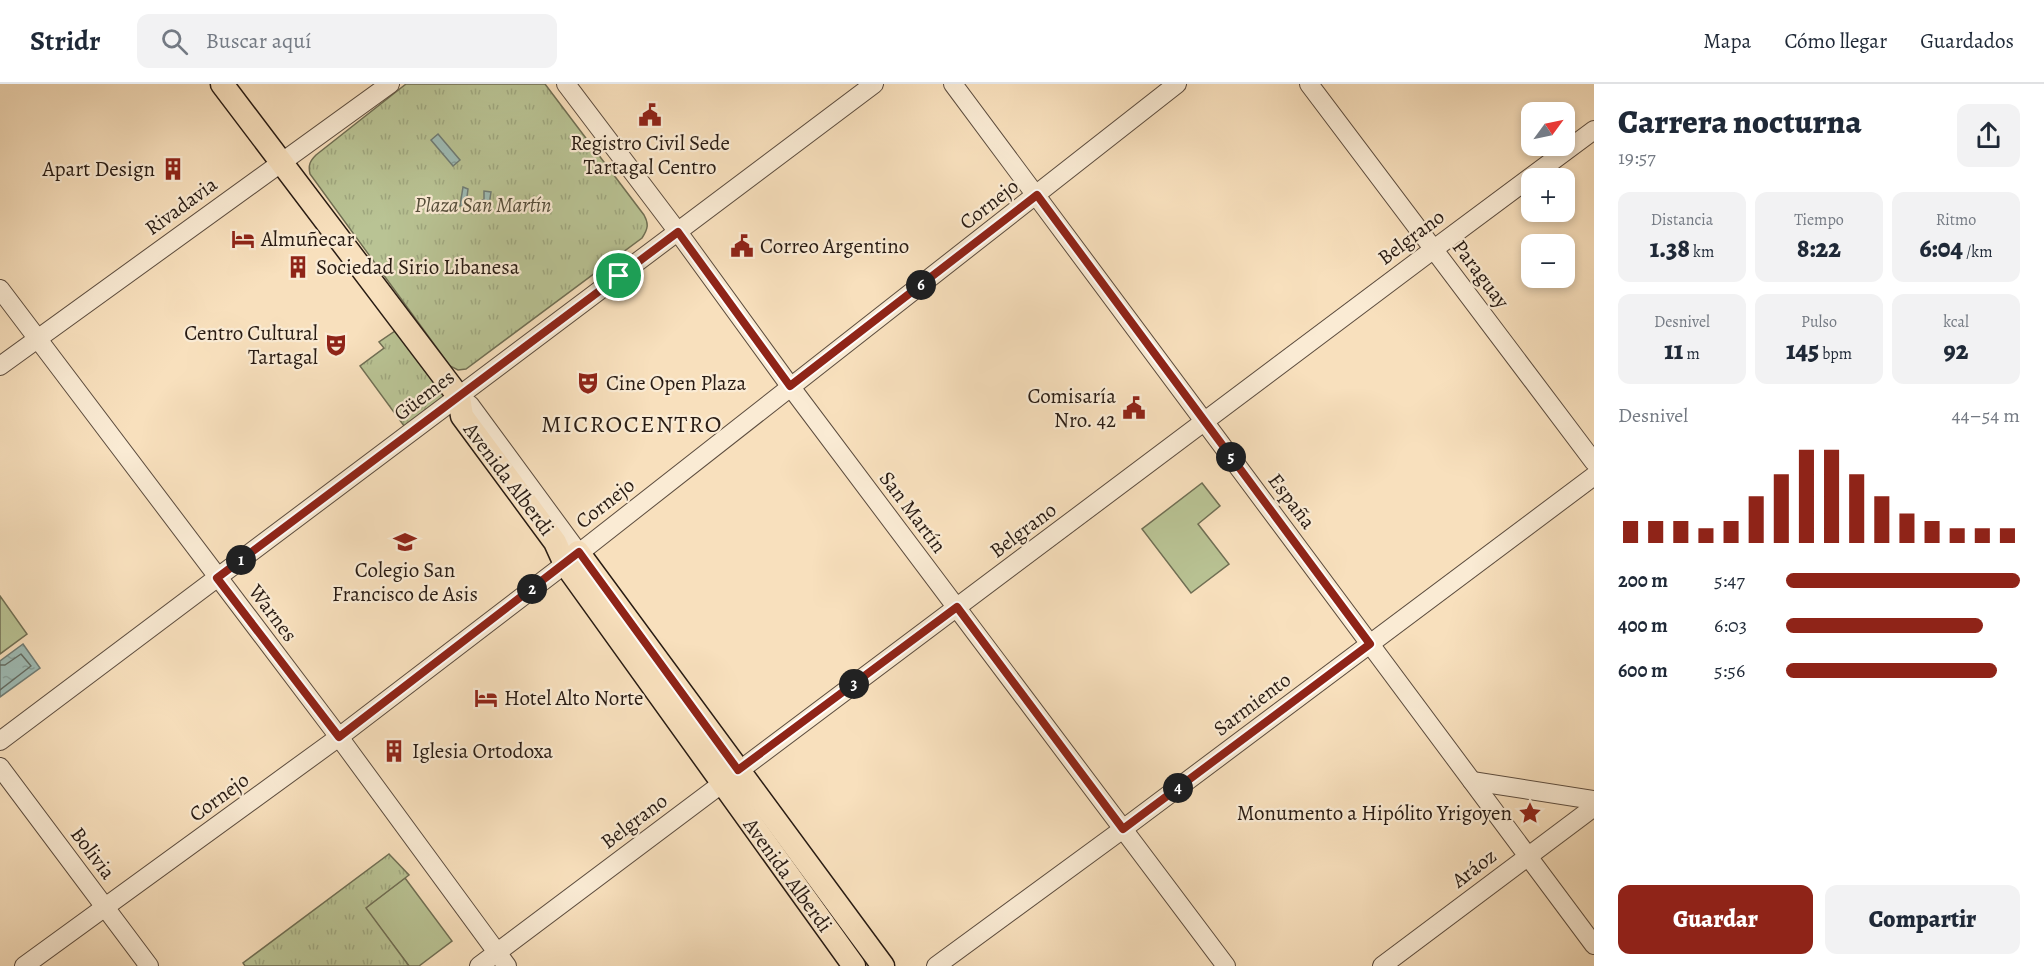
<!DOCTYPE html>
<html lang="es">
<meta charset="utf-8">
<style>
:root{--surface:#fff;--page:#f2f2f3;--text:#1f2937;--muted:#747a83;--line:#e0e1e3;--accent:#8f2418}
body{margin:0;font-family:Alegreya,serif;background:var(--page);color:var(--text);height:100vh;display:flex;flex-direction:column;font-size:22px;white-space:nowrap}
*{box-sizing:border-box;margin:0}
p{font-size:20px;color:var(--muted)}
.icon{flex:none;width:33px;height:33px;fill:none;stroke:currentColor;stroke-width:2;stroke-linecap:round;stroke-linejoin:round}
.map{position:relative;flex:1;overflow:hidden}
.side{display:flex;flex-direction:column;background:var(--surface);width:450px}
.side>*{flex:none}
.needle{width:39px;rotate:57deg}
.controls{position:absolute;left:1521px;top:18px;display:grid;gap:12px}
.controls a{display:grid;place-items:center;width:54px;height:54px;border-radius:12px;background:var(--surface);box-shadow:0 3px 9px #0003;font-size:30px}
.pin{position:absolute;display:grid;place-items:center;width:51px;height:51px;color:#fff;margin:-26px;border:3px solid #fff;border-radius:50%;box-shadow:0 2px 6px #0007}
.km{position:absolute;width:30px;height:30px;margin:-15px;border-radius:50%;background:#222;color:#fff;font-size:16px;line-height:30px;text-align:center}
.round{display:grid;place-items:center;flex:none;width:63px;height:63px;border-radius:12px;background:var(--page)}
.summary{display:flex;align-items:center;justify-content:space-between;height:102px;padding:0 24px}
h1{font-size:33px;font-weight:800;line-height:45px}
.figures{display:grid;grid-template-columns:repeat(3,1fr);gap:9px;height:102px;padding:6px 24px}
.figures div{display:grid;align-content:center;border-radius:12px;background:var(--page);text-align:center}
.figures b{font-size:26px;font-weight:800}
.figures small{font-size:16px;font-weight:400}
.figures p{font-size:16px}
.chart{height:168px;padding:12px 24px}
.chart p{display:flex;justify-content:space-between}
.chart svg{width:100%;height:108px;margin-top:6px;stroke:var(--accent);stroke-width:6}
.button{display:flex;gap:12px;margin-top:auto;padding:12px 24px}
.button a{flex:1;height:69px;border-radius:12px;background:var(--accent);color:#fff;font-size:24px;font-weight:800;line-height:69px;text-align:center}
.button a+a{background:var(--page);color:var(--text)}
ul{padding:0 24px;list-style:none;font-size:20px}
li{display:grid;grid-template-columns:96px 72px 1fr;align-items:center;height:45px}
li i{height:15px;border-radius:8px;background:var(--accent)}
header{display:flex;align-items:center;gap:36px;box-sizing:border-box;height:84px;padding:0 30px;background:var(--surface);border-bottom:2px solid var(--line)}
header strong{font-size:28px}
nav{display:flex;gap:33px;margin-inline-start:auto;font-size:21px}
.search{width:420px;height:54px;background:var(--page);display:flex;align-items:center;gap:15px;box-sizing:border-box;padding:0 21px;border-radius:12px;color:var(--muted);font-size:22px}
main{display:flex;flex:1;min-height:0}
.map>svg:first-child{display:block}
.grass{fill:#b9c394;stroke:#706f54;stroke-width:1.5}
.park{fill:url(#park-tufts);stroke:#706f54;stroke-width:1.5}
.water{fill:url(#water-ripples);stroke:#6f7c75;stroke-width:1.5}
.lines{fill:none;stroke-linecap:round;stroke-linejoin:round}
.shore{stroke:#636c64;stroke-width:1.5}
.minor-casing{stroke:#5c4c3e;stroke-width:20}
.major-casing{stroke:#281b13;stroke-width:25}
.minor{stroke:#faebd4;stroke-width:18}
.major{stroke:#f8e0bd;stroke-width:22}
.route-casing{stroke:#fff;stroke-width:12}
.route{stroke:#8f2418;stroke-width:8}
.labels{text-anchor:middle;stroke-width:4.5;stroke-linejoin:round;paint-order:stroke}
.poi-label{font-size:21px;fill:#281b13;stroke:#faebd4;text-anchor:start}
.street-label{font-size:21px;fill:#281b13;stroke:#faebd4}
.park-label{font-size:21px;font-style:italic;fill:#544d3a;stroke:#faebd4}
.quarter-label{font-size:24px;letter-spacing:1.5px;fill:#281b13;stroke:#faebd4}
</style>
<header>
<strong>Stridr</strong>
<div class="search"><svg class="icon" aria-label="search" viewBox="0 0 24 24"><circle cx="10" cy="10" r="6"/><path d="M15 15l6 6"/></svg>Buscar aquí</div>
<nav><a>Mapa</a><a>Cómo llegar</a><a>Guardados</a></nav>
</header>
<main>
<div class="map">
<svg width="1594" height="882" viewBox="0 0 1594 882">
<defs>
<pattern id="park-tufts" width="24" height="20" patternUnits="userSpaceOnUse" patternTransform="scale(1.5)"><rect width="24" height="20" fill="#b9c394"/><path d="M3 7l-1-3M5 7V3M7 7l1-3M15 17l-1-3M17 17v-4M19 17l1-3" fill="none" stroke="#9fa77f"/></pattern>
<pattern id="water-ripples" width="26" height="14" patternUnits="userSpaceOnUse" patternTransform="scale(1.5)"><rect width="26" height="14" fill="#9ebcb6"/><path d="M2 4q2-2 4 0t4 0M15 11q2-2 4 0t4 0" fill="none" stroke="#88a19c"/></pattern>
</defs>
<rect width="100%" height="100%" fill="#f8e0bd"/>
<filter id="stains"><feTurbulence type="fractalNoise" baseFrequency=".00333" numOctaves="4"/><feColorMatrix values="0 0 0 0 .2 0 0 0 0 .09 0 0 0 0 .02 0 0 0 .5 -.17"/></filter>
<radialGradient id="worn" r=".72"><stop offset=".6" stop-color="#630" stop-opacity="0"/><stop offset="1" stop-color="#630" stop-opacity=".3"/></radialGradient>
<!-- grass -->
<g class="grass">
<path d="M1202,399L1220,422L1198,440L1229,480L1191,509L1142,445Z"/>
<path d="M0,512L27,550L0,570Z"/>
<path d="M405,794L452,857L419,882H409L365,824Z"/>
</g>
<!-- park -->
<g class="park">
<path d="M406,0H545L644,131C649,140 648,145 642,154L466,285L458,286L450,282L310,90C308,81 310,77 316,71Z"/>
<path d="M398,245L446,313L407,346L360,282L384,264L379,258Z"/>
<path d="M389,770L409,791L366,824L409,882H245L243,879Z"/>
</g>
<!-- water -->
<g class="water">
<path d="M438,50L460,76L453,82L431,56Z"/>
<path d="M463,103L468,105L467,113L469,117L478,119L484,115V107L491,108L488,127L460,122Z"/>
<path d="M23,560L40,584L0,613V577Z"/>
</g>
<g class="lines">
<!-- shore -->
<path class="shore" d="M0,581H5L21,570L31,582L0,606"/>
<!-- minor casing -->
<g class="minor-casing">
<g id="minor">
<path d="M566,0L678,148L790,302L1226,882"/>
<path d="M953,0L1594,861"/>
<path d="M1309,0L1594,378"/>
<path d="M0,205L339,653L507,882"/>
<path d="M0,282L390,0"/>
<path d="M459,313L470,321L578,468"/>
<path d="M0,657L874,0"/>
<path d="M0,683L149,882"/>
<path d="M1472,697L1594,716"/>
<path d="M24,882L339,653L565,480L1177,0"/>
<path d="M479,882L1434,165L1594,46"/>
<path d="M936,882L1123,745L1594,392"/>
<path d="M1382,882L1594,723"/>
</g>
</g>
<!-- major casing -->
<g class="major-casing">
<g id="major">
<path d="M222,0L459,313L462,332L555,458L565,480L854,882"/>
<path d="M578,468L883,882"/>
</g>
</g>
<!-- minor -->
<use href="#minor" class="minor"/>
<!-- major -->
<use href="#major" class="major"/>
</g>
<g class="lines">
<!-- route casing -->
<g class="route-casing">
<path id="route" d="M1037,111L1370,560L1123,745L957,523L738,686L579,468L339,653L217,494L678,148L790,302Z"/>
</g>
<!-- route -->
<use href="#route" class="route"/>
</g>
<!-- icons -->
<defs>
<g id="civic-bare" transform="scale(1.8)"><path d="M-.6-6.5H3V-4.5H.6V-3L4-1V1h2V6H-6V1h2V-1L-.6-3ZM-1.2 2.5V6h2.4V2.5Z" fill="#8f2418" stroke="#faebd4" stroke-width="2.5" paint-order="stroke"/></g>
<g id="building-bare" transform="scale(1.8)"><path d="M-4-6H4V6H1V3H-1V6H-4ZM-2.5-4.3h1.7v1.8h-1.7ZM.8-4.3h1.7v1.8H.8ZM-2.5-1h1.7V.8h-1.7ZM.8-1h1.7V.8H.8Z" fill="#8f2418" stroke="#faebd4" stroke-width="2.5" paint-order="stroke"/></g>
<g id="hotel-bare" transform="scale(1.8)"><path d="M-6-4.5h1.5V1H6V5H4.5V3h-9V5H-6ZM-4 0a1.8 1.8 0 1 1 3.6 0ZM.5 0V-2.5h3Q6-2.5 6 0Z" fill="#8f2418" stroke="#faebd4" stroke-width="2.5" paint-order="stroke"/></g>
<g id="theatre-bare" transform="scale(1.8)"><path d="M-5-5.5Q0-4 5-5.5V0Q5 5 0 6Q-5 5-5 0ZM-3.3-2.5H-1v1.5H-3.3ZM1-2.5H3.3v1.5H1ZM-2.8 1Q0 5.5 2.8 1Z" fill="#8f2418" stroke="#faebd4" stroke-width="2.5" paint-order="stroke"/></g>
<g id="school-bare" transform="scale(1.8)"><path d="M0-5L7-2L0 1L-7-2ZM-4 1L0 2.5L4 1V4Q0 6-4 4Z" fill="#8f2418" stroke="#faebd4" stroke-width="2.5" paint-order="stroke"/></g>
<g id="sight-bare" transform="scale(1.8)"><path d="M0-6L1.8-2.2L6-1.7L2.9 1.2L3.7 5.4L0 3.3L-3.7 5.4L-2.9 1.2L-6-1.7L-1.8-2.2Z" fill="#8f2418" stroke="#faebd4" stroke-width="2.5" paint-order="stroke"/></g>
</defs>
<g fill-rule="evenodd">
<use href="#civic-bare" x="650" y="31"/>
<use href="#building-bare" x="173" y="85"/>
<use href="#hotel-bare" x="243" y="155"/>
<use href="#civic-bare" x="742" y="162"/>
<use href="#building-bare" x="298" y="183"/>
<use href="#theatre-bare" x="336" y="261"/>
<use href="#theatre-bare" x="588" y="299"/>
<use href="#civic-bare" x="1134" y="324"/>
<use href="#school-bare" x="405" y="458"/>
<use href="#hotel-bare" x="486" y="614"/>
<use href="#building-bare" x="394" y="667"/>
<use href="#sight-bare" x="1530" y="729"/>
</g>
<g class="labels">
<!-- poi labels -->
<g class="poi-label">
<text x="650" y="66" text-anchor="middle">Registro Civil Sede<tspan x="650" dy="24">Tartagal Centro</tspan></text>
<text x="155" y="92" text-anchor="end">Apart Design</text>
<text x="261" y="162">Almuñecar</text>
<text x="760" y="169">Correo Argentino</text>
<text x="316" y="190">Sociedad Sirio Libanesa</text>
<text x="318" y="256" text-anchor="end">Centro Cultural<tspan x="318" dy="24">Tartagal</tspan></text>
<text x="606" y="306">Cine Open Plaza</text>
<text x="1116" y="319" text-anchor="end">Comisaría<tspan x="1116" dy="24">Nro. 42</tspan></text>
<text x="405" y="493" text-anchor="middle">Colegio San<tspan x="405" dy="24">Francisco de Asis</tspan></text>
<text x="504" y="621">Hotel Alto Norte</text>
<text x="412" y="674">Iglesia Ortodoxa</text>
<text x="1512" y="736" text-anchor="end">Monumento a Hipólito Yrigoyen</text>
</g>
<!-- street labels -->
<g class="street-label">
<text transform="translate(989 120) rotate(-38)" y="7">Cornejo</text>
<text transform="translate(181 122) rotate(-36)" y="7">Rivadavia</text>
<text transform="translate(1411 153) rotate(-37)" y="7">Belgrano</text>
<text transform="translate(1481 190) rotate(53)" y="7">Paraguay</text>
<text transform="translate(424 311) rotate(-37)" y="7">Güemes</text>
<text transform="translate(509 395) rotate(53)" y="7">Avenida Alberdi</text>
<text transform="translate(1292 417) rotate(53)" y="7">España</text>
<text transform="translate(605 419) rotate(-38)" y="7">Cornejo</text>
<text transform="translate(913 428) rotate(53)" y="7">San Martín</text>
<text transform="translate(1023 446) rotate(-37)" y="7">Belgrano</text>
<text transform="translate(273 529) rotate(53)" y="7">Warnes</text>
<text transform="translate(1252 620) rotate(-37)" y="7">Sarmiento</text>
<text transform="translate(219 713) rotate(-36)" y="7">Cornejo</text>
<text transform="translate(634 737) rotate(-37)" y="7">Belgrano</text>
<text transform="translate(93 769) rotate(53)" y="7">Bolivia</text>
<text transform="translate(1474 784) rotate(-37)" y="7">Aráoz</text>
<text transform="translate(788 791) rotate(54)" y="7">Avenida Alberdi</text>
</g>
<!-- park labels -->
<g class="park-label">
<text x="483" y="128">Plaza San Martín</text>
</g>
<!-- quarter labels -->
<g class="quarter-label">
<text x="632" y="348">MICROCENTRO</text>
</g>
</g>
<rect width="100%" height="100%" filter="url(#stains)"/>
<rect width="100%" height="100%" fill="url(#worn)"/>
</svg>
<div class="controls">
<a><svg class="needle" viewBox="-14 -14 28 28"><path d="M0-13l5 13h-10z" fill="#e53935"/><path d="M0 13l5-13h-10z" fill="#747a83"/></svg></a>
<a>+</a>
<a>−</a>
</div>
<div class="pin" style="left:619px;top:192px;background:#1e9e55"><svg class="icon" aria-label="arrive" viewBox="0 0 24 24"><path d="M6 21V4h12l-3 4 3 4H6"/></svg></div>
<b class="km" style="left:241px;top:476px">1</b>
<b class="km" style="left:532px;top:505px">2</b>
<b class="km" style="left:854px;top:600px">3</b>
<b class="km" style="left:1178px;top:704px">4</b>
<b class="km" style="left:1231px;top:373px">5</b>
<b class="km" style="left:921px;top:201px">6</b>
</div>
<section class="side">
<div class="summary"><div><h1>Carrera nocturna</h1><p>19:57</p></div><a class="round"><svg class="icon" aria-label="share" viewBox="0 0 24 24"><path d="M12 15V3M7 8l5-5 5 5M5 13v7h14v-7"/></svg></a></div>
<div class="figures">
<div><p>Distancia</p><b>1.38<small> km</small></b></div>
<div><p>Tiempo</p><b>8:22</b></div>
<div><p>Ritmo</p><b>6:04<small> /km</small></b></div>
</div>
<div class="figures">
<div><p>Desnivel</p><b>11<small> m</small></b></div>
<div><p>Pulso</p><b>145<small> bpm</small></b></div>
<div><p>kcal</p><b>92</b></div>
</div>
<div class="chart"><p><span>Desnivel</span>44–54 m</p>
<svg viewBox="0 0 160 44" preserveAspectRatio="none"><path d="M5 44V35M15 44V35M25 44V35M35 44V38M45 44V35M55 44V25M65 44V16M75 44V6M85 44V6M95 44V16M105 44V25M115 44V32M125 44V35M135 44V38M145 44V38M155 44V38"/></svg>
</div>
<ul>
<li><b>200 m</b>5:47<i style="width:100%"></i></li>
<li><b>400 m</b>6:03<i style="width:84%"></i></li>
<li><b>600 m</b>5:56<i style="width:90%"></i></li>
</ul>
<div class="button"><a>Guardar</a><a>Compartir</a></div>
</section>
</main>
